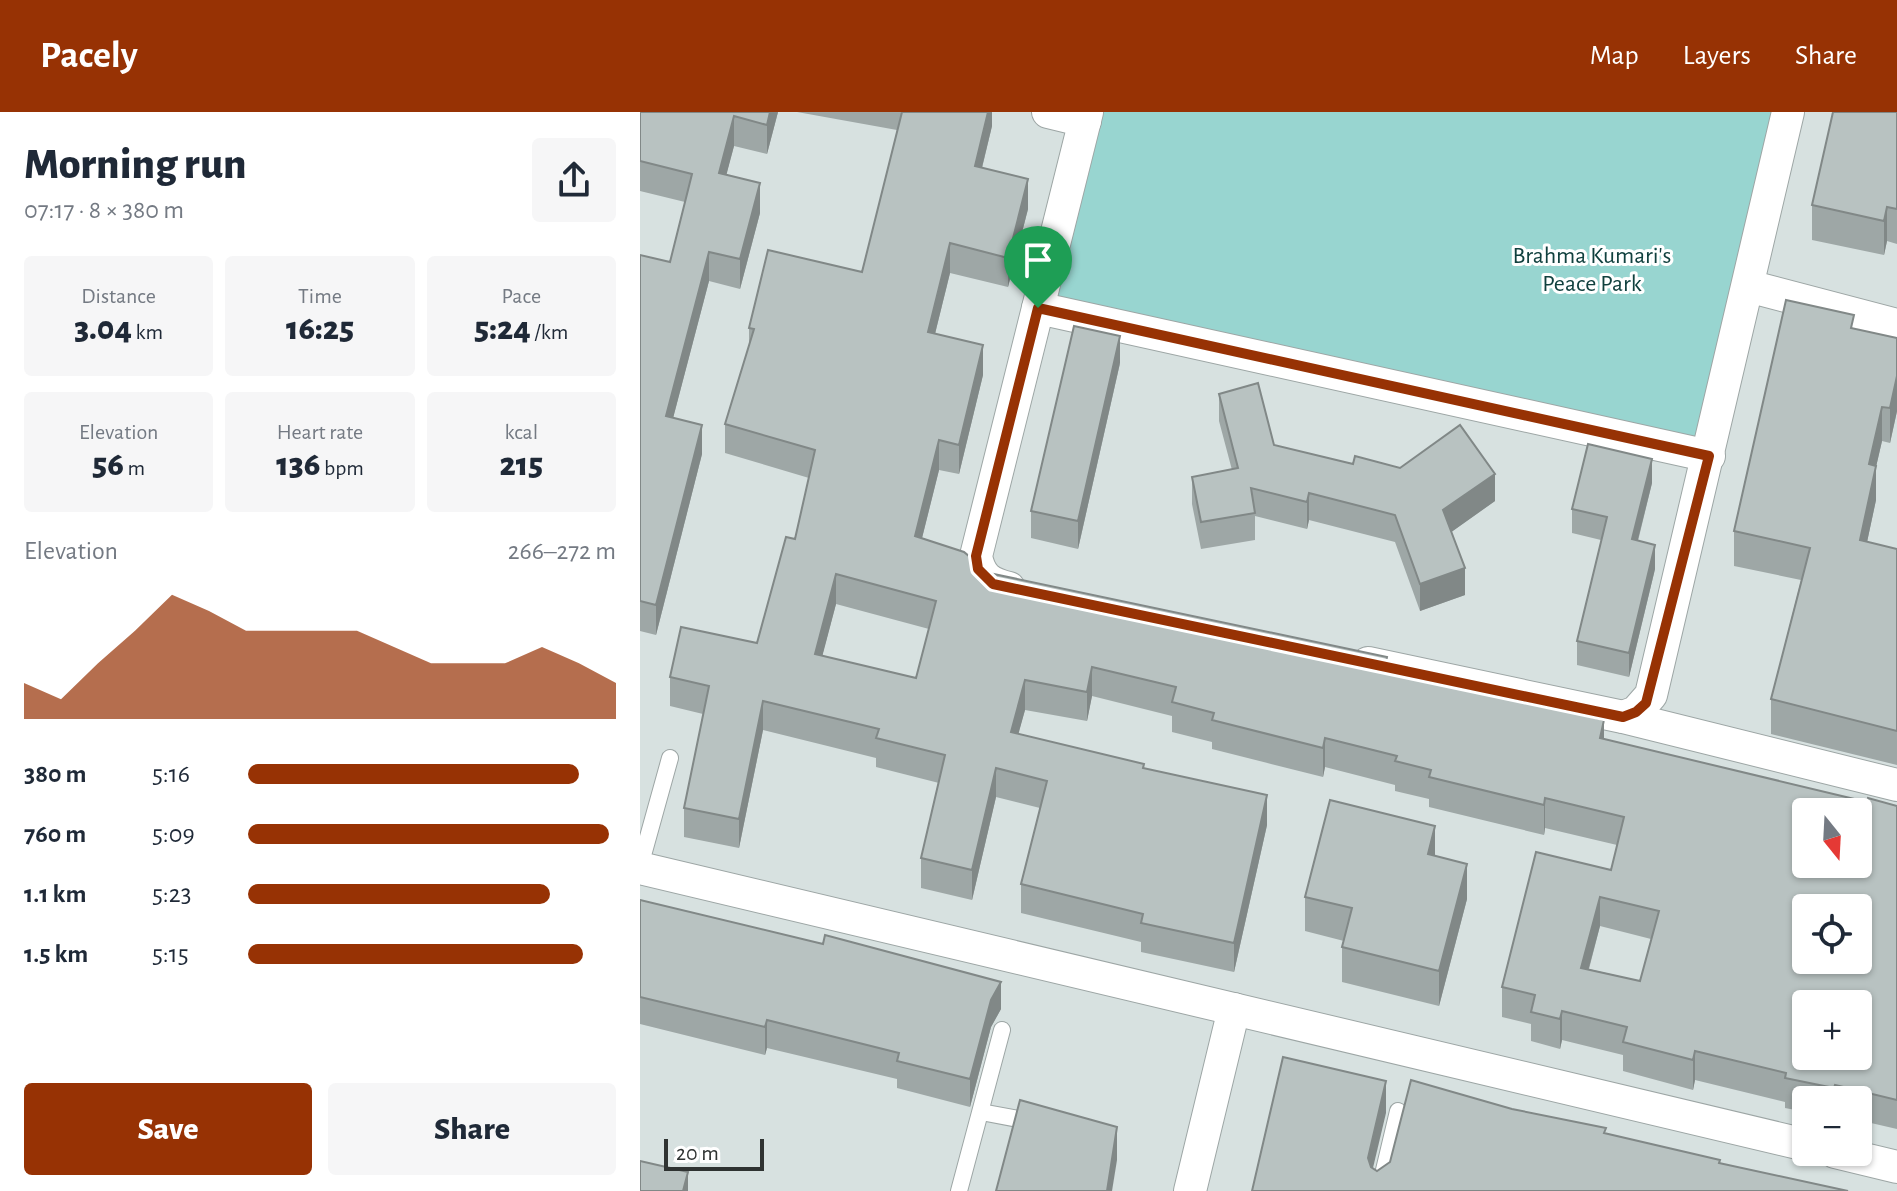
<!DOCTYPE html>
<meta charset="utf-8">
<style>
:root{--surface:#fff;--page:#f6f6f7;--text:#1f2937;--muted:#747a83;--accent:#973204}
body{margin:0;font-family:"Alegreya Sans",sans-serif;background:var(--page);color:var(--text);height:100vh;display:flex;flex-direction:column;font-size:30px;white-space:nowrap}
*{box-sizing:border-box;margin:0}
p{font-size:26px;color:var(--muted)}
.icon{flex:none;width:44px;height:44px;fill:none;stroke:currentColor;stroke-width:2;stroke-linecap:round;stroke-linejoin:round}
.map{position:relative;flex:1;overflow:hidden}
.side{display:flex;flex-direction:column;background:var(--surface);width:640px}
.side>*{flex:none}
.needle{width:52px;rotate:162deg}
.fabs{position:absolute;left:1152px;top:686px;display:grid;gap:16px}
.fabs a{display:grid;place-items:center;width:80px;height:80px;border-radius:8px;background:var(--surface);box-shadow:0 2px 6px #0004;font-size:40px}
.scale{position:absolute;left:24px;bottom:20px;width:100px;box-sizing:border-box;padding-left:8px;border:4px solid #2f3332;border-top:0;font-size:22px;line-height:28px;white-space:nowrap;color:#2f3332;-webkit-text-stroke:6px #fff;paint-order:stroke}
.pin{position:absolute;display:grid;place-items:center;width:68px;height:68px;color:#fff;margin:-82px -34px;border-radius:50% 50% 50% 0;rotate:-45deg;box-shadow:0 0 8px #0007}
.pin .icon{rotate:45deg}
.round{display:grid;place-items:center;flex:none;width:84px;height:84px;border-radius:8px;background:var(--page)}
.head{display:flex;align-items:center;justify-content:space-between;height:136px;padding:0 24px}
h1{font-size:44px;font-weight:800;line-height:60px}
.figures{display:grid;grid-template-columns:repeat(3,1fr);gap:12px;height:136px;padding:8px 24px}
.figures div{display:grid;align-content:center;border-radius:8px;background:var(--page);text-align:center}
.figures b{font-size:34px;font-weight:800}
.figures small{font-size:22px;font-weight:400}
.figures p{font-size:22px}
.chart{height:224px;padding:16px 24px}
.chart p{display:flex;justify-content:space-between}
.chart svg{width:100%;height:144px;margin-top:8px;fill:var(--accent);opacity:.7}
.action{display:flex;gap:16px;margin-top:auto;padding:16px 24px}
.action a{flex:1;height:92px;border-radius:8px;background:var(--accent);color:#fff;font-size:32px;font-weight:800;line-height:92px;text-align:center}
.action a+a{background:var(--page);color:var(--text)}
ul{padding:0 24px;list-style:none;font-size:26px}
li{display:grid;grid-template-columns:128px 96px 1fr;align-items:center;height:60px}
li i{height:20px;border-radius:10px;background:var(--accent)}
header{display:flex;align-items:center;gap:48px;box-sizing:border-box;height:112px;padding:0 40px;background:var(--accent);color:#fff}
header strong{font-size:38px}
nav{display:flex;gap:44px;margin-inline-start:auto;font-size:28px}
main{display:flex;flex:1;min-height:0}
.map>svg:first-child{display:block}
.green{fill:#98d5d0}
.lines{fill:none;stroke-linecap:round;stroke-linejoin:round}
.lane-casing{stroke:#9da6a5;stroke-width:18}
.street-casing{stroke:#9da6a5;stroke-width:34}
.lane{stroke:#fff;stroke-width:16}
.street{stroke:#fff;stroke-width:32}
.wall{fill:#9ea7a6;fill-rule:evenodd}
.shaded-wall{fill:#818887}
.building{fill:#b8c2c1;stroke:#818887;stroke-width:2;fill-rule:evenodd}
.route-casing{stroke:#fff;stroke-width:16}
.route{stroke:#973204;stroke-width:10}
.labels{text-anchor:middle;stroke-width:6;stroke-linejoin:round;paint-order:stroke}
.park-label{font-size:24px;fill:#10403e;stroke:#fff}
</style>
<header>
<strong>Pacely</strong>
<nav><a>Map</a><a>Layers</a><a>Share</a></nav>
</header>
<main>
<section class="side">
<div class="head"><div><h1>Morning run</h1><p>07:17 · 8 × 380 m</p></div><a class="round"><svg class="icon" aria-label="share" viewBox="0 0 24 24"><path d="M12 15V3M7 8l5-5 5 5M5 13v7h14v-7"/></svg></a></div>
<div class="figures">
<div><p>Distance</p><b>3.04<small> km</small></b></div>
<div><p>Time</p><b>16:25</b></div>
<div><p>Pace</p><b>5:24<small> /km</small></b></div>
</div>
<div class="figures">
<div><p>Elevation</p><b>56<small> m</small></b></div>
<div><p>Heart rate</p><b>136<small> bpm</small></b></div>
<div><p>kcal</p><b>215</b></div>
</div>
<div class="chart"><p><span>Elevation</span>266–272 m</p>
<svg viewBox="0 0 160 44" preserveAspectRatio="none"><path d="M0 44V33L10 38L20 27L30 17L40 6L50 11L60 17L70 17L80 17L90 17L100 22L110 27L120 27L130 27L140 22L150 27L160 33V44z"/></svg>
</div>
<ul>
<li><b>380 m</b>5:16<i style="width:90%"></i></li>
<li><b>760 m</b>5:09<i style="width:98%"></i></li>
<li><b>1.1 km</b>5:23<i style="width:82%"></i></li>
<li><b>1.5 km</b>5:15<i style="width:91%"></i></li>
</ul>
<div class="action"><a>Save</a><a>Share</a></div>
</section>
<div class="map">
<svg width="1257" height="1079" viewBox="0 0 1257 1079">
<rect width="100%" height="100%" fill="#d7e1e0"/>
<!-- green -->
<path class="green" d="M447,0H1148L1069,344L398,196Z"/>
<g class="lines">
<!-- lane casing -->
<g class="lane-casing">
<g id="lane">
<path d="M0,754L30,646"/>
<path d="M341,1000L394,1010"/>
<path d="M319,1079L362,918"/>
<path d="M739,1079L758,999"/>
</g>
</g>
<!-- street casing -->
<g class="street-casing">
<g id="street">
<path d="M408,0L445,9"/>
<path d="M1108,174L1257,213"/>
<path d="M398,196L1069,344"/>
<path d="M369,476C349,471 340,465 336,444L447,0"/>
<path d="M728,551L983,605L1257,673"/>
<path d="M983,605L996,600L1011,583L1148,0"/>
<path d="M0,756L1166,1033"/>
<path d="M1195,1040L1257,1055"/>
<path d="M550,1079L594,897"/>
</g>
</g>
<!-- lane -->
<use href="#lane" class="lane"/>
<!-- street -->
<use href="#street" class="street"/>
</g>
<!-- wall -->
<g class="wall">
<path d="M0,0H138L127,42L94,34L86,63L120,101L100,177L69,169L33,306L62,342L16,523L0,519V143L30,150L45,90L0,79Z"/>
<path d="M157,0H352V14L342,56L388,97L368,175L310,161L295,222L343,263L319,362L299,358L282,426L349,461L747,554L964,628L1227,690L1257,694V1017L1218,1008V988H1166V1000L1145,996V990L1055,968L1053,978L983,959V943L922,928L920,937L891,929V912L862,905V875L971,758L977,733L905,716L904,723L789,695V687L755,679V673L685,655L683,665L572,637V630L532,620V604L452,584L447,609L385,598L378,622L504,656L627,713L594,860L501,840V830L381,801V772L400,696L356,685L332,788L281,776V746L299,671L236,655V646L123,618L99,736L44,725V696L63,602L30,594V565L117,531L155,427L169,366L85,341V312L109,233V216L222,160L257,18ZM196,492L289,517L276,566L182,544ZM960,814L1011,827L1000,869L949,857Z"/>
<path d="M1257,0V132L1247,129L1244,143L1172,128V93Z"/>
<path d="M1214,217L1257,226V299L1250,331L1242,329L1236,355V388L1227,430L1257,437V653L1131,622V587L1161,468L1094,454V419Z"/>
<path d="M480,251L438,437L391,426V399Z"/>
<path d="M579,282L634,333L855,389L811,420L825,483L780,499L755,430L669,408L667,417L615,404V428L561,437L552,392V365L592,358L579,309Z"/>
<path d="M1012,371L998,429L1015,457L989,565L937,553V529L961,428L932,421V397Z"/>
<path d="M795,744L827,787L799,894L702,870V835L704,829L665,819V785Z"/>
<path d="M0,788L361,897L351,915L330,995L257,976V967L127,936L125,943L0,912Z"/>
</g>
<!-- shaded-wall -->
<g class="shaded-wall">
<path d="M130,0H138L127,42V13Z"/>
<path d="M348,0H352V14L335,84V54Z"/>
<path d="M94,4V34L79,91V61Z"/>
<path d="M388,67V97L368,175V146Z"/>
<path d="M120,71V101L100,177V147Z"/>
<path d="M1247,95V129L1244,143V109Z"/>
<path d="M310,131V161L288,250V220Z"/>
<path d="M69,140V169L26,333V304Z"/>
<path d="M480,224V251L438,437V409Z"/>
<path d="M343,233V263L319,362V333Z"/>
<path d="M1257,264V299L1250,331V296Z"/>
<path d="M1242,295V329L1236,355V388L1220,463V428L1229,352Z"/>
<path d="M62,313V342L16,523V493Z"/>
<path d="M299,328V358L275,454V424Z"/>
<path d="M1012,347V371L992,451V427Z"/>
<path d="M855,362V389L803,426V398Z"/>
<path d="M669,381V408L667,417V390Z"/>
<path d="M1015,433V457L989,565V541Z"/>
<path d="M825,456V483L780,499V472Z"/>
<path d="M196,462V492L175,572V542Z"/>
<path d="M452,555V584L447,609V580Z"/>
<path d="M385,568V598L371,649V620Z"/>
<path d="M123,589V618L99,736V707Z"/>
<path d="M964,608V637L960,626Z"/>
<path d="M685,626V655L683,665V636Z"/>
<path d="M356,656V685L332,788V758Z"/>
<path d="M627,683V713L594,860V831Z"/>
<path d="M905,686V716L904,723V693Z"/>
<path d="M795,714V749L788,742Z"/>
<path d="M827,752V787L799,894V859Z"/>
<path d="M960,785V814L941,885V856Z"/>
<path d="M361,870V897L351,915L330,995V967L351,888Z"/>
<path d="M922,899V928L920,937V907Z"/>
<path d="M127,908V936L125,943V915Z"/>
<path d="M1055,939V968L1053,978V948Z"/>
<path d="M746,969V1001L728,1077V1046Z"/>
<path d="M477,1015V1048L472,1079H467Z"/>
<path d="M48,1060V1079H43Z"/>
</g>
<!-- building -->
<g class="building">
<path d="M0,0H130L127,13L94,4L79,61L120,71L100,147L69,140L26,304L62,313L16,493L0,489V143L30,150L52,62L0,49Z"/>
<path d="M262,0H348L335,54L388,67L368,146L310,131L288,220L343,233L319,333L299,328L275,424L324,440L349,461L747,545L745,554L964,608L960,626L1227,690L1228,686L1257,694V988L1195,973L1194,976L1145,966L1146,961L1055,939L1053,948L983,930L987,915L922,899L920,907L891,900L895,883L862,875L896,740L971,758L984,705L905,686L904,693L789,665L791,658L755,649L757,644L685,626L683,636L572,608L574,601L532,590L536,575L452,555L447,580L385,568L371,620L504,652L503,656L627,683L594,831L501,811L503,802L381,772L407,669L356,656L332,758L281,746L305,643L236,626L239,617L123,589L99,707L44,696L69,574L30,565L41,515L117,531L146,425L155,427L175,338L85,312L114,217L109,216L128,138L222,160ZM196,462L296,489L276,566L175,542ZM1166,700H1218V752H1166ZM960,785L1019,799L1000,869L941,856ZM1166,796H1218V848H1166ZM1166,892H1218V944H1166Z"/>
<path d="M1193,0H1257V97L1247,95L1244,109L1172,93Z"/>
<path d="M1146,188L1214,203L1211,216L1257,226V264L1250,296L1242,295L1229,352L1236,354L1220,428L1257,437V619L1131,587L1170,436L1094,419Z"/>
<path d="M434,214L480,224L438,409L391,399Z"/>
<path d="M618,271L634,333L713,352L715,344L760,356L820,313L855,362L803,398L825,456L780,472L755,403L669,381L667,390L611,376L615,401L561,410L552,365L598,356L579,282Z"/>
<path d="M948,332L1012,347L992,427L1015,433L989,541L937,529L967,405L932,397Z"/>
<path d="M690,688L795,714L788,742L827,752L799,859L702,835L712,796L665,785Z"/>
<path d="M0,788L183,832L185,823L361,870L351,888L330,967L257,949L259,941L127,908L125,915L0,885Z"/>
<path d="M643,945L746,969L728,1046L731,1055L737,1059L750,1050L771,968L872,997L966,1016L964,1021L1080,1048L1079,1051L1208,1079H612Z"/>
<path d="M380,988L477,1015L467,1079H356Z"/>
<path d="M0,1049L48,1060L43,1079H0Z"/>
</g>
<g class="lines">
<!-- route casing -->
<g class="route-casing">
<path id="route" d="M398,196L1069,344L1006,591L996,600L983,605L353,472L338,457L336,444Z"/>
</g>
<!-- route -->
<use href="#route" class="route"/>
</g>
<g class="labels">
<!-- park labels -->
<g class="park-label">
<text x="952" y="151">Brahma Kumari's<tspan x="952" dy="28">Peace Park</tspan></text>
</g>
</g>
</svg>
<div class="fabs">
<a><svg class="needle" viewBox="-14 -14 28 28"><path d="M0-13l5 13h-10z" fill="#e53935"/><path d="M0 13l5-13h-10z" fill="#747a83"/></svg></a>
<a><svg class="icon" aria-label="locate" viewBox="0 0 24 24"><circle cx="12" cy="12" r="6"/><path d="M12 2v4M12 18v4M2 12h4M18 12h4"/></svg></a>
<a>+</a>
<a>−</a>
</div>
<div class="scale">20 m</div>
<div class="pin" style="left:398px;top:196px;background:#1e9e55"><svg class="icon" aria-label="arrive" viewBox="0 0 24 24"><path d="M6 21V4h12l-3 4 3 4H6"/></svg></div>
</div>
</main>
